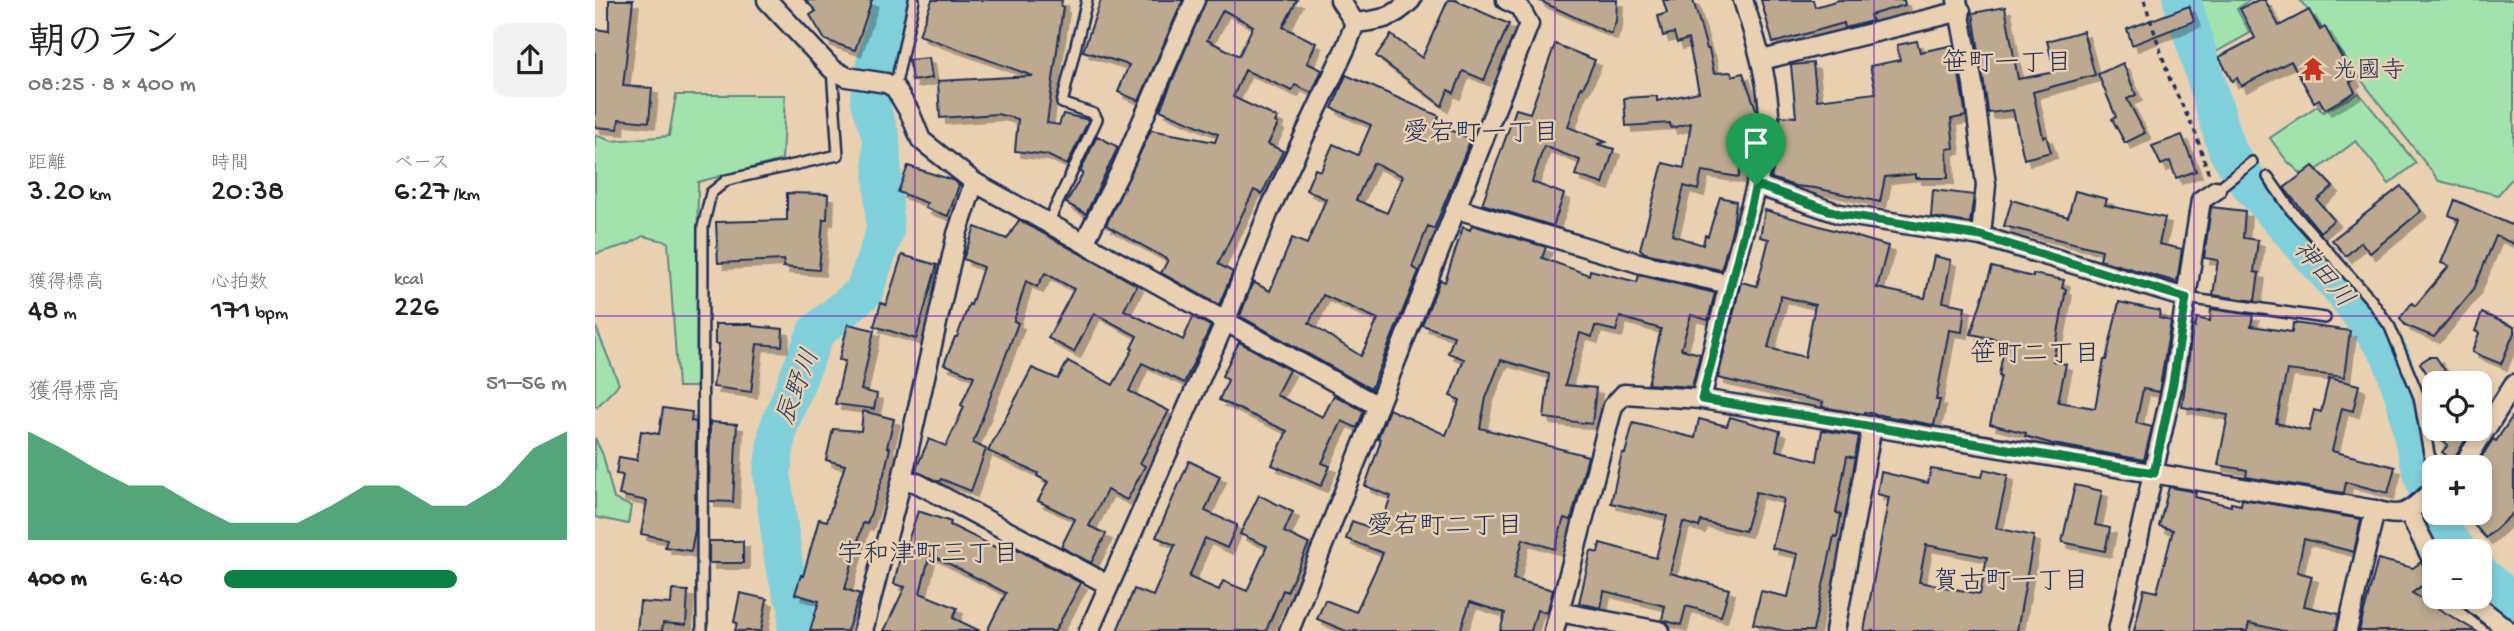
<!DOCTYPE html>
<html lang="ja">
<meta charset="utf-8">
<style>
:root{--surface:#fff;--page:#f2f2f2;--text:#222;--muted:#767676;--accent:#0b8043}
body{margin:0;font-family:"Gochi Hand","Klee One",sans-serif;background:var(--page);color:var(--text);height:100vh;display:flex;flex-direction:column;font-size:26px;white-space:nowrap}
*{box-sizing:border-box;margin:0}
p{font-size:23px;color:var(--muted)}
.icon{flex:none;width:38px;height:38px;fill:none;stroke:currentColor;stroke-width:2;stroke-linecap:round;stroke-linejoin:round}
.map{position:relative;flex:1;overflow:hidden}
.panel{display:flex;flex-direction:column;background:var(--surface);width:595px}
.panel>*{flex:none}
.controls{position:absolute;left:1827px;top:371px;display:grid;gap:14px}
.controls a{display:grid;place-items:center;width:70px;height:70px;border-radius:14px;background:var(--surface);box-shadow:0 4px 10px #0003;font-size:35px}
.pin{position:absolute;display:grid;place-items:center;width:60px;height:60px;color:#fff;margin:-72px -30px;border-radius:50% 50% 50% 0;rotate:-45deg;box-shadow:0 0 7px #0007}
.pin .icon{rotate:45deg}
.round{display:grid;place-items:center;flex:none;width:74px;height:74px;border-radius:14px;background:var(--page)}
.summary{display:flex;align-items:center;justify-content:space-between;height:119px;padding:0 28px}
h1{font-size:38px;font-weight:600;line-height:52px}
.figures{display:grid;grid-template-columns:repeat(3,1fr);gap:10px;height:119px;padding:7px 28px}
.figures div{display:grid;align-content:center}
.figures b{font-size:30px;font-weight:600}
.figures small{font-size:19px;font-weight:400}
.figures p{font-size:19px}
.chart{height:196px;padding:14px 28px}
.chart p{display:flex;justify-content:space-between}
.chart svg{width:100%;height:126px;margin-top:7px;fill:var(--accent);opacity:.7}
ul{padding:0 28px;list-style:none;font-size:23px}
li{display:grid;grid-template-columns:112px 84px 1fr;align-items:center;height:52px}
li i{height:18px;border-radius:9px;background:var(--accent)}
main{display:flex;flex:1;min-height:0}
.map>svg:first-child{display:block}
.green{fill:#a2e2ac;stroke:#5e8885;stroke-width:2}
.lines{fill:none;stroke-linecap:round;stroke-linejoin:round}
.river{stroke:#80d0dc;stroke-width:38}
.building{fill:#bca98f;stroke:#1b2f5e;stroke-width:2;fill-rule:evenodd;filter:url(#shadow)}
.lane-casing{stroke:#1b2f5e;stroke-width:14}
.street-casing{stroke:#1b2f5e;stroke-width:23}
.path{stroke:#1b2f5e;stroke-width:3.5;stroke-dasharray:5 5;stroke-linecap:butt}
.lane{stroke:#e9d0b0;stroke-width:9}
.street{stroke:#e9d0b0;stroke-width:18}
.route-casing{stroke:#fff;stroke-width:14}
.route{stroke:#0b8043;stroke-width:9}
.grid{fill:none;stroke:#7b2cbf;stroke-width:2;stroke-opacity:0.55}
.labels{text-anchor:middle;stroke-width:5;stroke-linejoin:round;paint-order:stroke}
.poi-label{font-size:24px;fill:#1b2f5e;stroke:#e9d0b0;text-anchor:start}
.neighbourhood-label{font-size:26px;fill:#1b2f5e;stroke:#e9d0b0}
.water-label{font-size:26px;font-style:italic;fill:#253f6b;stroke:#e9d0b0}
</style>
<main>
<section class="panel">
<div class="summary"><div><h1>朝のラン</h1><p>08:25 · 8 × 400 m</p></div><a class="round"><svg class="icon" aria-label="share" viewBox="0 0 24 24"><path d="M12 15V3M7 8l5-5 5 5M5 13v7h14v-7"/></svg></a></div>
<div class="figures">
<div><p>距離</p><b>3.20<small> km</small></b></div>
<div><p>時間</p><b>20:38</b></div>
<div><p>ペース</p><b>6:27<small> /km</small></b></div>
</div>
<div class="figures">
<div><p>獲得標高</p><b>48<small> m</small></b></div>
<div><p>心拍数</p><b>171<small> bpm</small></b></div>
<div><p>kcal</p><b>226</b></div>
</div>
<div class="chart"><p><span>獲得標高</span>51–56 m</p>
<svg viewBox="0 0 160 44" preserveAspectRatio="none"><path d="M0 44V6L10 12L20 19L30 25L40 25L50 32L60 38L70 38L80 38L90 32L100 25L110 25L120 32L130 32L140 25L150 12L160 6V44z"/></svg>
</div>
<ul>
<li><b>400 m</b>6:40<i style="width:68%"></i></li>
</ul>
</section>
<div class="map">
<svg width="1919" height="631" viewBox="0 0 1919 631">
<defs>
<filter id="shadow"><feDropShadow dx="6" dy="6" stdDeviation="0" flood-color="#0004"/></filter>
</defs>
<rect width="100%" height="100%" fill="#e9d0b0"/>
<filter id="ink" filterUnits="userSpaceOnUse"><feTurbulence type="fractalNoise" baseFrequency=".0143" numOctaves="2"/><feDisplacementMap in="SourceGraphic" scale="14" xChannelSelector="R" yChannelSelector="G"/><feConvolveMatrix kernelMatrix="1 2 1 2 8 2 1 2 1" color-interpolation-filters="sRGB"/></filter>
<g filter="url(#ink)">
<!-- green -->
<g class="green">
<path d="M1602,0H1655L1642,9L1655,33L1619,53Z"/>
<path d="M1705,0H1919V176L1903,195L1844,181Z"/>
<path d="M1764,93L1821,163L1794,184L1761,141L1711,178L1692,161L1675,138L1722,106L1728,112Z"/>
<path d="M81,95H190L187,160L103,182L101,387H83L73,242L48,236L34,244L0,254V135L17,141L74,136Z"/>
<path d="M0,325L24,384L2,407L0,406Z"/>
<path d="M0,438L8,455L19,499L36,506L33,524L0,517Z"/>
</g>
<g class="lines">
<!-- river -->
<g class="river">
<path d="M1587,0L1632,150L1655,185L1748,291L1795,354L1811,403L1818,439L1841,522L1863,551"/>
<path d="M1885,574L1919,603"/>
<path d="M201,631L203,605L197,594L189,565L177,473L183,429L221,332L269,292L290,231L286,138L274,99L280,64L298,0"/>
</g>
</g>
<!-- building -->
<g class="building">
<path d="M14,0H38L28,86L57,88L54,122L24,119L23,129L0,127V29L14,31Z"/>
<path d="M210,0H277L260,50L230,40L215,15L221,11Z"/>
<path d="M337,0H467L466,6L468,7L452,123L464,125L468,114L494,120L472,165L452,155L420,151L423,119L402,114L345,118L343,81L438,76L324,35Z"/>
<path d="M506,0H588L544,101L523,92L534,65L488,51Z"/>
<path d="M611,0H702L688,27L721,43L712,63L727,70L717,93L700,85L697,91L650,70L638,97L683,118L680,122L683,124L673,144L688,151L667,194L659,190L623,264L638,272L624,305L566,273L573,260L511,225L556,130L620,142L623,134L565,110ZM628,10L658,26L644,56L612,40Z"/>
<path d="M853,0H860L914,24L889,80L868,71L859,93L853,90L847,106L781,56L796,35L827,58Z"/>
<path d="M943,0H1022L1021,21L1016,34Z"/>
<path d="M1068,0H1098L1112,49H1114L1119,73L1136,72L1137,76L1148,73L1163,115L1162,139L1149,140L1144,177L1107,171L1103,190L1089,186L1077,235L1108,245L1110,235L1113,236L1125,197L1141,201L1138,227L1126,270L1050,253L1045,249L1068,163L1089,168L1096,123L1076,128L1075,123L1031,126L1029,98L1062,96V101L1104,92L1093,39L1082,43L1079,33L1068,36L1063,16L1072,13Z"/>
<path d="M1166,0H1218L1220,7L1244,0H1309L1310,5L1275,15L1277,21L1250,28L1249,23L1178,43Z"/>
<path d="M1663,0H1670L1684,26L1714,10L1725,30L1730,27L1759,80L1755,82L1760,92L1730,109L1724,99L1719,102L1696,61L1646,86L1642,78L1637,81L1624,57L1660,38L1645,9Z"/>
<path d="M1594,6L1599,21L1537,45L1532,29Z"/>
<path d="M1410,7L1423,79L1460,72L1452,41L1488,31L1500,75L1438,92L1448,137L1451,136L1456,152L1429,159L1418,110L1394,113L1393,111L1378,13Z"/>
<path d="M1322,41L1325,52L1359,45L1371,116L1356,119L1359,148L1352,149L1353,178H1321V174L1290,177L1285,202L1220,188L1200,186L1176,178L1185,142V116L1201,117L1196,65L1218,63L1222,100L1281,93L1275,66L1305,60L1302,45Z"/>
<path d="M960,44L1000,60L988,88L986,87L973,127L1011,142L1002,144L1019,149L1008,184L980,175L985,160L949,146L937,182L969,194L958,226L887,204L921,109L935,113Z"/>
<path d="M334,58L337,78L317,81L314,60Z"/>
<path d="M1528,63L1541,95L1532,99L1550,133L1530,143L1517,119L1521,117L1503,74Z"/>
<path d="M751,75L844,116L841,124L876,139L839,229L833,226L817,267L824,271L776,389L645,316L658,282L675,291L697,238L712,244L731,199L711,190L720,169L726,171L738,144L763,155L776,125L737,108ZM778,163L808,176L792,213L761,200ZM728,295L783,319L766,356L714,323Z"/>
<path d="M1587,135L1601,171L1581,178L1575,161L1566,165L1557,146Z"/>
<path d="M502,136L523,147L491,214L471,203L488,173L485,172Z"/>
<path d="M313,166L360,181L364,185L353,216L330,208L332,203L303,192Z"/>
<path d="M1718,166L1738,187L1722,200L1739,220L1725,232L1689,188Z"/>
<path d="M1806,186L1826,211L1775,253L1766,242L1751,256L1737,240Z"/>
<path d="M1338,190L1379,195L1375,223L1336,217Z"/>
<path d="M1480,191L1512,199L1510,205L1570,218L1564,244L1587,249L1582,282L1505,260L1507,250L1409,226L1417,200L1473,217Z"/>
<path d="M192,193L233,194L232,219H228L224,270L188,267L189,260L123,263L121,222L192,220Z"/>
<path d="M1860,200L1919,226V244L1901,236L1879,289L1839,337L1810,325L1805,318L1817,303L1820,306L1854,266L1846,263L1864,220L1854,215Z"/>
<path d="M1616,207L1650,211L1648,238L1663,240L1659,272L1664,273L1660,301L1618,295L1623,260L1609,258Z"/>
<path d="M1170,210L1293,246L1282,288L1330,298L1339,256L1356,260L1348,302L1370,306L1367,332L1354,330L1341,400H1345L1339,425L1269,412V414L1227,407L1228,402L1123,378L1146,282L1162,286L1174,239L1165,237ZM1186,296L1220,305L1210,357L1173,348Z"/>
<path d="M424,220L542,285L529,310L588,340L598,317L616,326L589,383L547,363L534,391L574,411L545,463L550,466L532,500L512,490L494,526L511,534L496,563L466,547L480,519L443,501L453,482L442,476L443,473L393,451L437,368L463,379L473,361L518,385L538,349L536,348L542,336L499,313L479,352L453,338L479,289L450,273L442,287L431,281L419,321L423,323L378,443L391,449L376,491L346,479L344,482L320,471L334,439L351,446L369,407L366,405L379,376L349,364L360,337H362L374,304L376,305L388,267L368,259L380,227L412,239Z"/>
<path d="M877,225L951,247L947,258L994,275L995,270L1042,282L1044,275L1120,293L1113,320L1096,315L1086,349L1105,354L1097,387L1053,384L1066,329L1025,317L1021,331L1000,326L997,337L985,333L970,385L1001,388L997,424L949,418L954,374L906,360L891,398L885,428L993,456L976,520L969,518L960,549L928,539L918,579L958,590L952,613L942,610L936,631H905L910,613L875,602L865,631H751L722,619L730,600L761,612L788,553L751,539L757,521L784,531L796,496L770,486L785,443V439L783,438L794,409L851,435L865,400L855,396L869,359L853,353L859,336L827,325L845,280L850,282L868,227L875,230Z"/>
<path d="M307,255L342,265L321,339L279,326L286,303L291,305Z"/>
<path d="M1397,267L1438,277V274L1469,280L1467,288L1471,289L1458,361L1471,364L1463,402L1500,408L1509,360H1511L1524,302L1565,311L1564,318L1576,321L1564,392L1548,389L1541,423L1557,427L1549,460L1458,444L1430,436L1431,433L1395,424L1406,376H1404L1410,341L1376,334Z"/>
<path d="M1616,309L1658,315L1656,326L1697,332L1698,323L1755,331L1749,377L1692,370L1681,423L1714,431L1719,410L1726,412L1734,378L1764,385L1758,411L1747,408L1737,451L1800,467L1793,493L1751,482L1749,493L1651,477L1652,470L1623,465L1633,415L1587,407L1598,326L1600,327L1602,318L1615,321Z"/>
<path d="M1887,313L1919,327V333L1906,364L1877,352L1884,333L1880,331Z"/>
<path d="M120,324H157V326L188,329L187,346L162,344L156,392L118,387L124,344H120Z"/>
<path d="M253,324L279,330L266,390L282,394L279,409L240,404L250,361L244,360Z"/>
<path d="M644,342L694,370L681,395L728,417L739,395L769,411L762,428L747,421L727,463L735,466L726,486L677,465L692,431L624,400L633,380L627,376Z"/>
<path d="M1834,357H1841L1858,383H1838L1825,363Z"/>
<path d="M68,408L97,412L96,421L101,422L100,530L96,551L70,547L72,539L46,534L52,501L24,495L28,475L21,474L24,457L42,460L46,431L64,434Z"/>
<path d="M268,411L299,419L292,447L295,448L289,474L272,524L268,523L250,589L265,594L252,631H215L224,601L200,594L206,575L208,576L224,519L232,521L250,465L231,460L238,429L266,431Z"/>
<path d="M1919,414V512L1891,538L1868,513H1885V467H1880L1898,439L1901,441Z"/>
<path d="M1135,417L1185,431L1181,450L1222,461L1227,430L1264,436L1260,458L1252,456L1241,513L1246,514L1242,537L1239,536L1218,631H1190L1158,624L1166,591L1193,597L1203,554L1177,548L1189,499L1161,492L1150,531L1106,521L1104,527L1088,522L1075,573L1134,589L1126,616L1091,606L1086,625L1067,620L1070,606L1009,591L1006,608L984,603L996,551L1003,553L1005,543L1061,558L1072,516L1016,503L1027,453L1030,454L1038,423L1100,438L1104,419L1132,426Z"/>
<path d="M115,422L142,424L138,502L114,501Z"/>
<path d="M1837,429H1859L1871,439L1858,461L1847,452L1853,445L1837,433Z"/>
<path d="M594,461L625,476L610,511L642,525L632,548L610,538L594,577L624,590L628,581L652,591L672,546L645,534L664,495L698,512L689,532L714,544L692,592L688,590L671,631H522L539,589L558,596L580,545L561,537Z"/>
<path d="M1336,469L1387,477L1389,469L1413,475L1401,528L1439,536L1422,631H1269L1294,497L1282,494L1286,472L1333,483ZM1331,545L1392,557L1385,594L1324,582Z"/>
<path d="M1480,485L1507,491L1500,525L1515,528L1510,551L1467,542Z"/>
<path d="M1574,487L1601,492L1600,497L1636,506V503L1646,505L1647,499L1766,519L1759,552L1709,539L1702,572L1717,576L1709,606L1744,614L1741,631H1688L1654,623L1652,631H1539L1549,589L1562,592L1578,530L1564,526Z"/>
<path d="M323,511L356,522L355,525L416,555L420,548L486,583L460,631H392L411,593L335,554L325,593L362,608L358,618L385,631H289L310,587L299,584L307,549L310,550Z"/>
<rect x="114" y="541" width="34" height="22"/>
<path d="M1783,559L1818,568L1826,562L1832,572L1839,574V577L1817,593L1881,631H1764Z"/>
<path d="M77,590L93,591L91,625L68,623L67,631H42L45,602L76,604Z"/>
<path d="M145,593L172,599L166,631H140L142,623L139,622Z"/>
</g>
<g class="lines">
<!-- lane casing -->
<g class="lane-casing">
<g id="lane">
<path d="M300,88L319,0"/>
<path d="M1673,177L1696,210L1776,300L1795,327L1824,397L1834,454L1839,467"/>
<path d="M1621,190L1657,162"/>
<path d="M453,223L502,119L499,114L467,103L492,0"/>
<path d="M1591,298L1730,318"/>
<path d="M107,631L108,227L116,193L132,180L243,155L237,69"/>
</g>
</g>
<!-- street casing -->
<g class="street-casing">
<g id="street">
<path d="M172,0L237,69L252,77L291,83L300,88L315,113L326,140L379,182L783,406"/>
<path d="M745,0L760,23"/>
<path d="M1362,0L1378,84L1391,185L1386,236"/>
<path d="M1167,60L1366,11"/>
<path d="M1161,185L1245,214L1386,236L1591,298"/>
<path d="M862,209L1047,264L1134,284"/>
<path d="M489,243L525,172L600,0"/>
<path d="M1106,399L1134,284L1174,139C1177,91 1163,46 1148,0"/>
<path d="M1867,467L1919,384"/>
<path d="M307,479L322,483L514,585"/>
<path d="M1813,511L1839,563"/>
<path d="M1871,597L1914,631"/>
<path d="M964,612L1065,631"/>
<path d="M268,631L307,479L362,234L379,182"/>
<path d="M494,631L630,322L674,211L752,45L760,23C786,20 797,19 816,0"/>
<path d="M694,631L934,24L924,6L911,0"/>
<path d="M959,631L1018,406L1029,394L1106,399L1183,411L1780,510C1813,520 1814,510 1839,490"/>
<path d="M1240,631L1277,426"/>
<path d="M1523,631L1578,383L1606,200L1621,190"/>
<path d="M1752,631L1780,510"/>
</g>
</g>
<!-- path -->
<path class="path" d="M1549,0L1575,80L1600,132L1614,175"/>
<!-- lane -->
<use href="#lane" class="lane"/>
<!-- street -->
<use href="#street" class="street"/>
</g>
</g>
<g class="lines" filter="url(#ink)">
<!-- route casing -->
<g class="route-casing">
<path id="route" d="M1161,185L1245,214L1386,236L1591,298L1578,383L1559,473L1107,399Z"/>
</g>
<!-- route -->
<use href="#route" class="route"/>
</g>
<!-- grid -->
<path class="grid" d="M320,0V631M640,0V631M960,0V631M1279,0V631M1599,0V631M0,316H1919"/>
<!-- icons -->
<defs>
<g id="temple-bare" transform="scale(1.89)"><path d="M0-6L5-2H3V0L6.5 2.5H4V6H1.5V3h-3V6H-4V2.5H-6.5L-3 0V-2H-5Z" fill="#c8321e" stroke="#e9d0b0" stroke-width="2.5" paint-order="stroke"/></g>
</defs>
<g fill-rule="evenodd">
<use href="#temple-bare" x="1718" y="69"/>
</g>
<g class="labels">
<!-- poi labels -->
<g class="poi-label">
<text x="1738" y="77">光國寺</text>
</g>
<!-- neighbourhood labels -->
<g class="neighbourhood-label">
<text x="1412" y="70">笹町一丁目</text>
<text x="886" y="140">愛宕町一丁目</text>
<text x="1440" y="361">笹町二丁目</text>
<text x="850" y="533">愛宕町二丁目</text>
<text x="333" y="561">宇和津町三丁目</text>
<text x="1416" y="588">賀古町一丁目</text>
</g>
<!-- water labels -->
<g class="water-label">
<text transform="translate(1730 273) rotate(50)" y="9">神田川</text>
<text transform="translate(201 386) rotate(-69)" y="9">辰野川</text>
</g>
</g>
</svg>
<div class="controls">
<a><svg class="icon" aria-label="locate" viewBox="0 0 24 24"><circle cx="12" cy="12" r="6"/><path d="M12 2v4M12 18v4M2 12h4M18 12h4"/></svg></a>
<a>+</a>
<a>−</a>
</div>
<div class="pin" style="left:1161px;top:185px;background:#1e9e55"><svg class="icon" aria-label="arrive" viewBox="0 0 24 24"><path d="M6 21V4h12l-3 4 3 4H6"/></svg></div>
</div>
</main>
